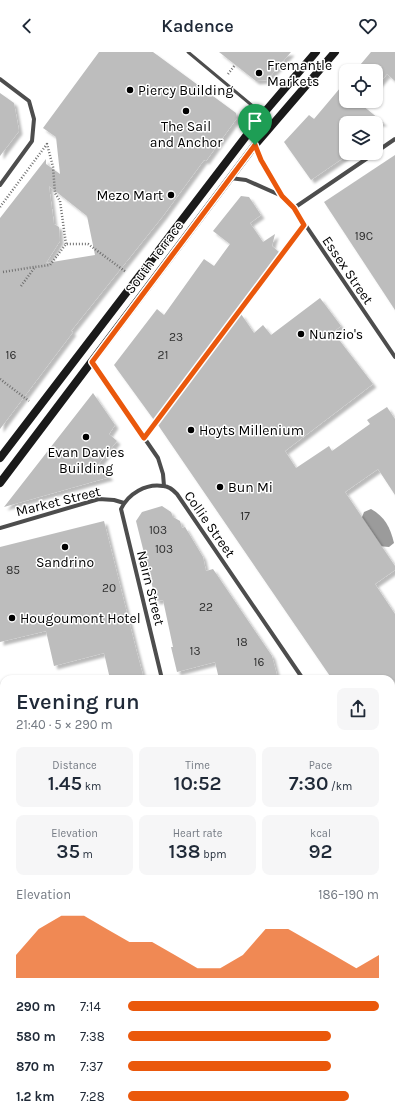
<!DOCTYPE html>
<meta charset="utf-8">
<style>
:root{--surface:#fff;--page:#f6f6f7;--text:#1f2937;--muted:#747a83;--accent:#ea580c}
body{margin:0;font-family:Karla,sans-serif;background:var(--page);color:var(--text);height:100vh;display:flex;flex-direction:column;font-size:15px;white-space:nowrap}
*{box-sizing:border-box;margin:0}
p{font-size:13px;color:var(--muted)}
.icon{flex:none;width:22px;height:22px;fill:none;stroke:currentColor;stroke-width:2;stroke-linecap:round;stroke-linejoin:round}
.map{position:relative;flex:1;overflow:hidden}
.sheet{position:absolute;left:0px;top:623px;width:395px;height:444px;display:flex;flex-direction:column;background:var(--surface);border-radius:12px 12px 0 0;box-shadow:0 1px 3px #0004}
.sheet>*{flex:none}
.fabs{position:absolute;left:339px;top:12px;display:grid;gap:8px}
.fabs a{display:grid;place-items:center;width:44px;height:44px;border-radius:8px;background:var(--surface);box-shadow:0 1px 3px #0004;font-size:20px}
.pin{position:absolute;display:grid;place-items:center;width:34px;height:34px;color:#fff;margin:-41px -17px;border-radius:50% 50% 50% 0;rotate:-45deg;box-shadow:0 0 4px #0007}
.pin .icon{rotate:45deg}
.round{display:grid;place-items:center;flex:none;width:42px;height:42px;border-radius:8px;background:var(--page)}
.overview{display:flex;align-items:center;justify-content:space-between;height:68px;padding:0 16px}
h1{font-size:22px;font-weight:600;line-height:30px}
.stats{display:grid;grid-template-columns:repeat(3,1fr);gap:6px;height:68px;padding:4px 16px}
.stats div{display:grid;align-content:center;border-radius:8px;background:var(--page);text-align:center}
.stats b{font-size:20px;font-weight:600}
.stats small{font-size:11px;font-weight:400}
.stats p{font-size:11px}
.chart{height:112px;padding:8px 16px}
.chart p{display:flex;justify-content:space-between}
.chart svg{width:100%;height:72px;margin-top:4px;fill:var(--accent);opacity:.7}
ul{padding:0 16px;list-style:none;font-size:13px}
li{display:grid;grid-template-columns:64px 48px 1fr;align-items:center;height:30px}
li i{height:10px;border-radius:5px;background:var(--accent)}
header{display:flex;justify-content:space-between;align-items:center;height:52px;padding:0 16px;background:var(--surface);font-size:18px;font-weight:600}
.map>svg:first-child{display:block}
.water{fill:#9b9b9b}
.building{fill:#bdbdbd;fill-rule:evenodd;filter:url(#shadow)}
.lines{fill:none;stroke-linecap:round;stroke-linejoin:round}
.path{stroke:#6f6f6f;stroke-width:2.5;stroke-dasharray:1 2;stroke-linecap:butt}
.lane{stroke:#4d4d4d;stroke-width:3}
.street{stroke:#4d4d4d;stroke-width:4}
.secondary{stroke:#1a1a1a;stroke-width:8}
.route-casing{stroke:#fff;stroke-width:8}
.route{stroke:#ea580c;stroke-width:5}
.poi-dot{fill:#000;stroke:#fff;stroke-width:1.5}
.labels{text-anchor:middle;stroke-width:3;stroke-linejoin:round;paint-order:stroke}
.number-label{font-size:12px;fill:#2f2f2f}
.poi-label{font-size:14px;fill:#000;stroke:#fff;text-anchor:start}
.street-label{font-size:14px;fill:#000;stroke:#fff}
</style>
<header><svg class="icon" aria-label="back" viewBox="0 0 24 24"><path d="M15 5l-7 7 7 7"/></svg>Kadence<svg class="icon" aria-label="heart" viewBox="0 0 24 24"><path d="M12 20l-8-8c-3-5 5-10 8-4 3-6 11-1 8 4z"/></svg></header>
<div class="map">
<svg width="395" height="1067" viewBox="0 0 395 1067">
<defs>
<filter id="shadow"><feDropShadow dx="3.5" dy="3.5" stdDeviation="1" flood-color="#0004"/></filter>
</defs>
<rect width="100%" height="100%" fill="#fff"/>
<!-- water -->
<path class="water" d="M371,457C385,465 390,475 394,491L389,495L378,494L361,468L364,460Z"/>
<!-- building -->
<g class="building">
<path d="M99,0H153L236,61L237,66L206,109L204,108L163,164L71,279L73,280L0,377V166L46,107V112L60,122L56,85L43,76ZM49,134L87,164L95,203L46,211L60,189L59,175L54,172Z"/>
<path d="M219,0H291L267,28L256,29Z"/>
<path d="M371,0H395V29L387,22L376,35V19H355Z"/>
<path d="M346,29V49H357L384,71H346V104L311,128L284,90L309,63L314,67Z"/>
<path d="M0,41L14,51L19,79L0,104Z"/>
<path d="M395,103V258L324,150Z"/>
<path d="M241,144L249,145L261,163L250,171L263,190L275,182L272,194L279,200L154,368L114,313L157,257L164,263L204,207L214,214L230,192L213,179Z"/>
<path d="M320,246L341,274L333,280L373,332L285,399L296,416L329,394L332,399L370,372L367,368L387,355L395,367V443L378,417L345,440L395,514V518L375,532L395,562V627H332L158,373L241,262L254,281L263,273L271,283Z"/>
<path d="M93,341L115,373L109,382L117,389L97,414L110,425L4,455Z"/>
<path d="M162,454L171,460L173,465L180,469L182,476L185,475L203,505L206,519L213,517L272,604L278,627H219L215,610L177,620L171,595H173L163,548L156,549L136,469L142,460Z"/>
<path d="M104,469L136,597L144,627H110L104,601L54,614L46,579L0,590V495Z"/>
</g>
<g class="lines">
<!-- path -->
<g class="path">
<path d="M228,22L235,13"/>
<path d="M0,155L47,92L53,115L55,141L60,149L66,192"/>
<path d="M3,220L34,215"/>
<path d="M21,234L35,215L50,213L66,192H88L126,220"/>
<path d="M0,327L29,349"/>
<path d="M195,1063V1067"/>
</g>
<!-- lane -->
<g class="lane">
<path d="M188,0L273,71"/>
<path d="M144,386L304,173"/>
<path d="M0,931L4,948"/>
<path d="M31,1063L32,1067"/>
</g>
<!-- street -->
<g class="street">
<path d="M0,27L29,49L34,67L32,89L0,133"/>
<path d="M255,93C264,116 276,139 294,156L395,305"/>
<path d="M376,100L395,87"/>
<path d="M230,126L246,128L282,144"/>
<path d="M294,156L375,101"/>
<path d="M92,310L158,406L163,422L164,434"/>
<path d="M0,476L99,447L114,448L124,451"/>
<path d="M162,627L121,457C128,442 146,431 163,434C169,434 173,438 177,442L303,627"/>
<path d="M391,757L395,763"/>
<path d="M0,818L4,833"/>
<path d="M0,856L4,855"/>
<path d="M391,981H395"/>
<path d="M37,1067L53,1063"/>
<path d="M305,1067L306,1063"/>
</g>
<!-- secondary -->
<g class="secondary">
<path d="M0,406L263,62L316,0"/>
<path d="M0,431L255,93L335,0"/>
<path d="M391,1028L395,1000"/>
<path d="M391,1042L393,1067"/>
</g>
</g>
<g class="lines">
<!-- route casing -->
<g class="route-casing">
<path id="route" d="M255,93L261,108L282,144L294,156L304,173L144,386L92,310Z"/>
</g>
<!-- route -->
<use href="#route" class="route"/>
</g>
<!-- markers -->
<g class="poi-dot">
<circle cx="259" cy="21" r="4"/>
<circle cx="130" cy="38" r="4"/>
<circle cx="186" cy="59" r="4"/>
<circle cx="171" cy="143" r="4"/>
<circle cx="301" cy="282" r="4"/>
<circle cx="191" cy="378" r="4"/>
<circle cx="86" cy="385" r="4"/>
<circle cx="220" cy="435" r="4"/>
<circle cx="65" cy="495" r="4"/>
<circle cx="12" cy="566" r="4"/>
</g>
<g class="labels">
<!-- number labels -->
<g class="number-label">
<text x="364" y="188">19C</text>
<text x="176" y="289">23</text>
<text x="11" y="307">16</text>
<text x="163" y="307">21</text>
<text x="245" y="468">17</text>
<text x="158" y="482">103</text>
<text x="164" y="501">103</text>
<text x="13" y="522">85</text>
<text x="109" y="540">20</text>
<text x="206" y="559">22</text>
<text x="242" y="594">18</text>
<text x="195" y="603">13</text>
<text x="259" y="614">16</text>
</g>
<!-- poi labels -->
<g class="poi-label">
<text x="267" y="18">Fremantle<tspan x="267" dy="16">Markets</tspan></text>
<text x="138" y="43">Piercy Building</text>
<text x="186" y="79" text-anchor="middle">The Sail<tspan x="186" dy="16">and Anchor</tspan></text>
<text x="163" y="148" text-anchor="end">Mezo Mart</text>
<text x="309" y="287">Nunzio's</text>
<text x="199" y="383">Hoyts Millenium</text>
<text x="86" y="405" text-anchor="middle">Evan Davies<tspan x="86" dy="16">Building</tspan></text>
<text x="228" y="440">Bun Mi</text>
<text x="65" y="515" text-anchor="middle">Sandrino</text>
<text x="20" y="571">Hougoumont Hotel</text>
</g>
<!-- street labels -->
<g class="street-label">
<text transform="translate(154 205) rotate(-53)" y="5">South Terrace</text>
<text transform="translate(348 218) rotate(56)" y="5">Essex Street</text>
<text transform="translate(58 449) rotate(-14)" y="5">Market Street</text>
<text transform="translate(210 472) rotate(55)" y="5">Collie Street</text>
<text transform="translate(151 536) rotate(76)" y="5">Nairn Street</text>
</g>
</g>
</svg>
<div class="fabs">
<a><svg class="icon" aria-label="locate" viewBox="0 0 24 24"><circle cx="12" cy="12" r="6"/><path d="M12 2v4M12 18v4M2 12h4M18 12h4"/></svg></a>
<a><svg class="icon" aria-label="layers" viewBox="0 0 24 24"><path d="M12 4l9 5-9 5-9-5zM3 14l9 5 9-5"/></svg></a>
</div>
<div class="pin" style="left:255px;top:93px;background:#1e9e55"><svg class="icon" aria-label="arrive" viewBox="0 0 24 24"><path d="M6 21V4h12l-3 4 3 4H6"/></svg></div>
<section class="sheet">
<div class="overview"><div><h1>Evening run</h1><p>21:40 · 5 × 290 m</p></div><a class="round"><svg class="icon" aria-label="share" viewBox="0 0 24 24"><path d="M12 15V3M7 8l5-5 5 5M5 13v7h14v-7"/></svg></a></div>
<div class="stats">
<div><p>Distance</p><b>1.45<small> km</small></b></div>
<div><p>Time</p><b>10:52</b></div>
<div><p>Pace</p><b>7:30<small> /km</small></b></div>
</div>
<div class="stats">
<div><p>Elevation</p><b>35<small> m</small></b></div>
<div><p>Heart rate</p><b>138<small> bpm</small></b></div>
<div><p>kcal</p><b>92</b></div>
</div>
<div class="chart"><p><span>Elevation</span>186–190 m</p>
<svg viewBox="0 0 160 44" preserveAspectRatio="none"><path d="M0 44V30L10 14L20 6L30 6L40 14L50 22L60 22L70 30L80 38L90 38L100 30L110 14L120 14L130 22L140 30L150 38L160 30V44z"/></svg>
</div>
<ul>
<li><b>290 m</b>7:14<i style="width:100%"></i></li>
<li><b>580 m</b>7:38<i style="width:81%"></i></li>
<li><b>870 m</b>7:37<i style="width:81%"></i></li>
<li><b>1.2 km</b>7:28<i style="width:88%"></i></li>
</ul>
</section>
</div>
